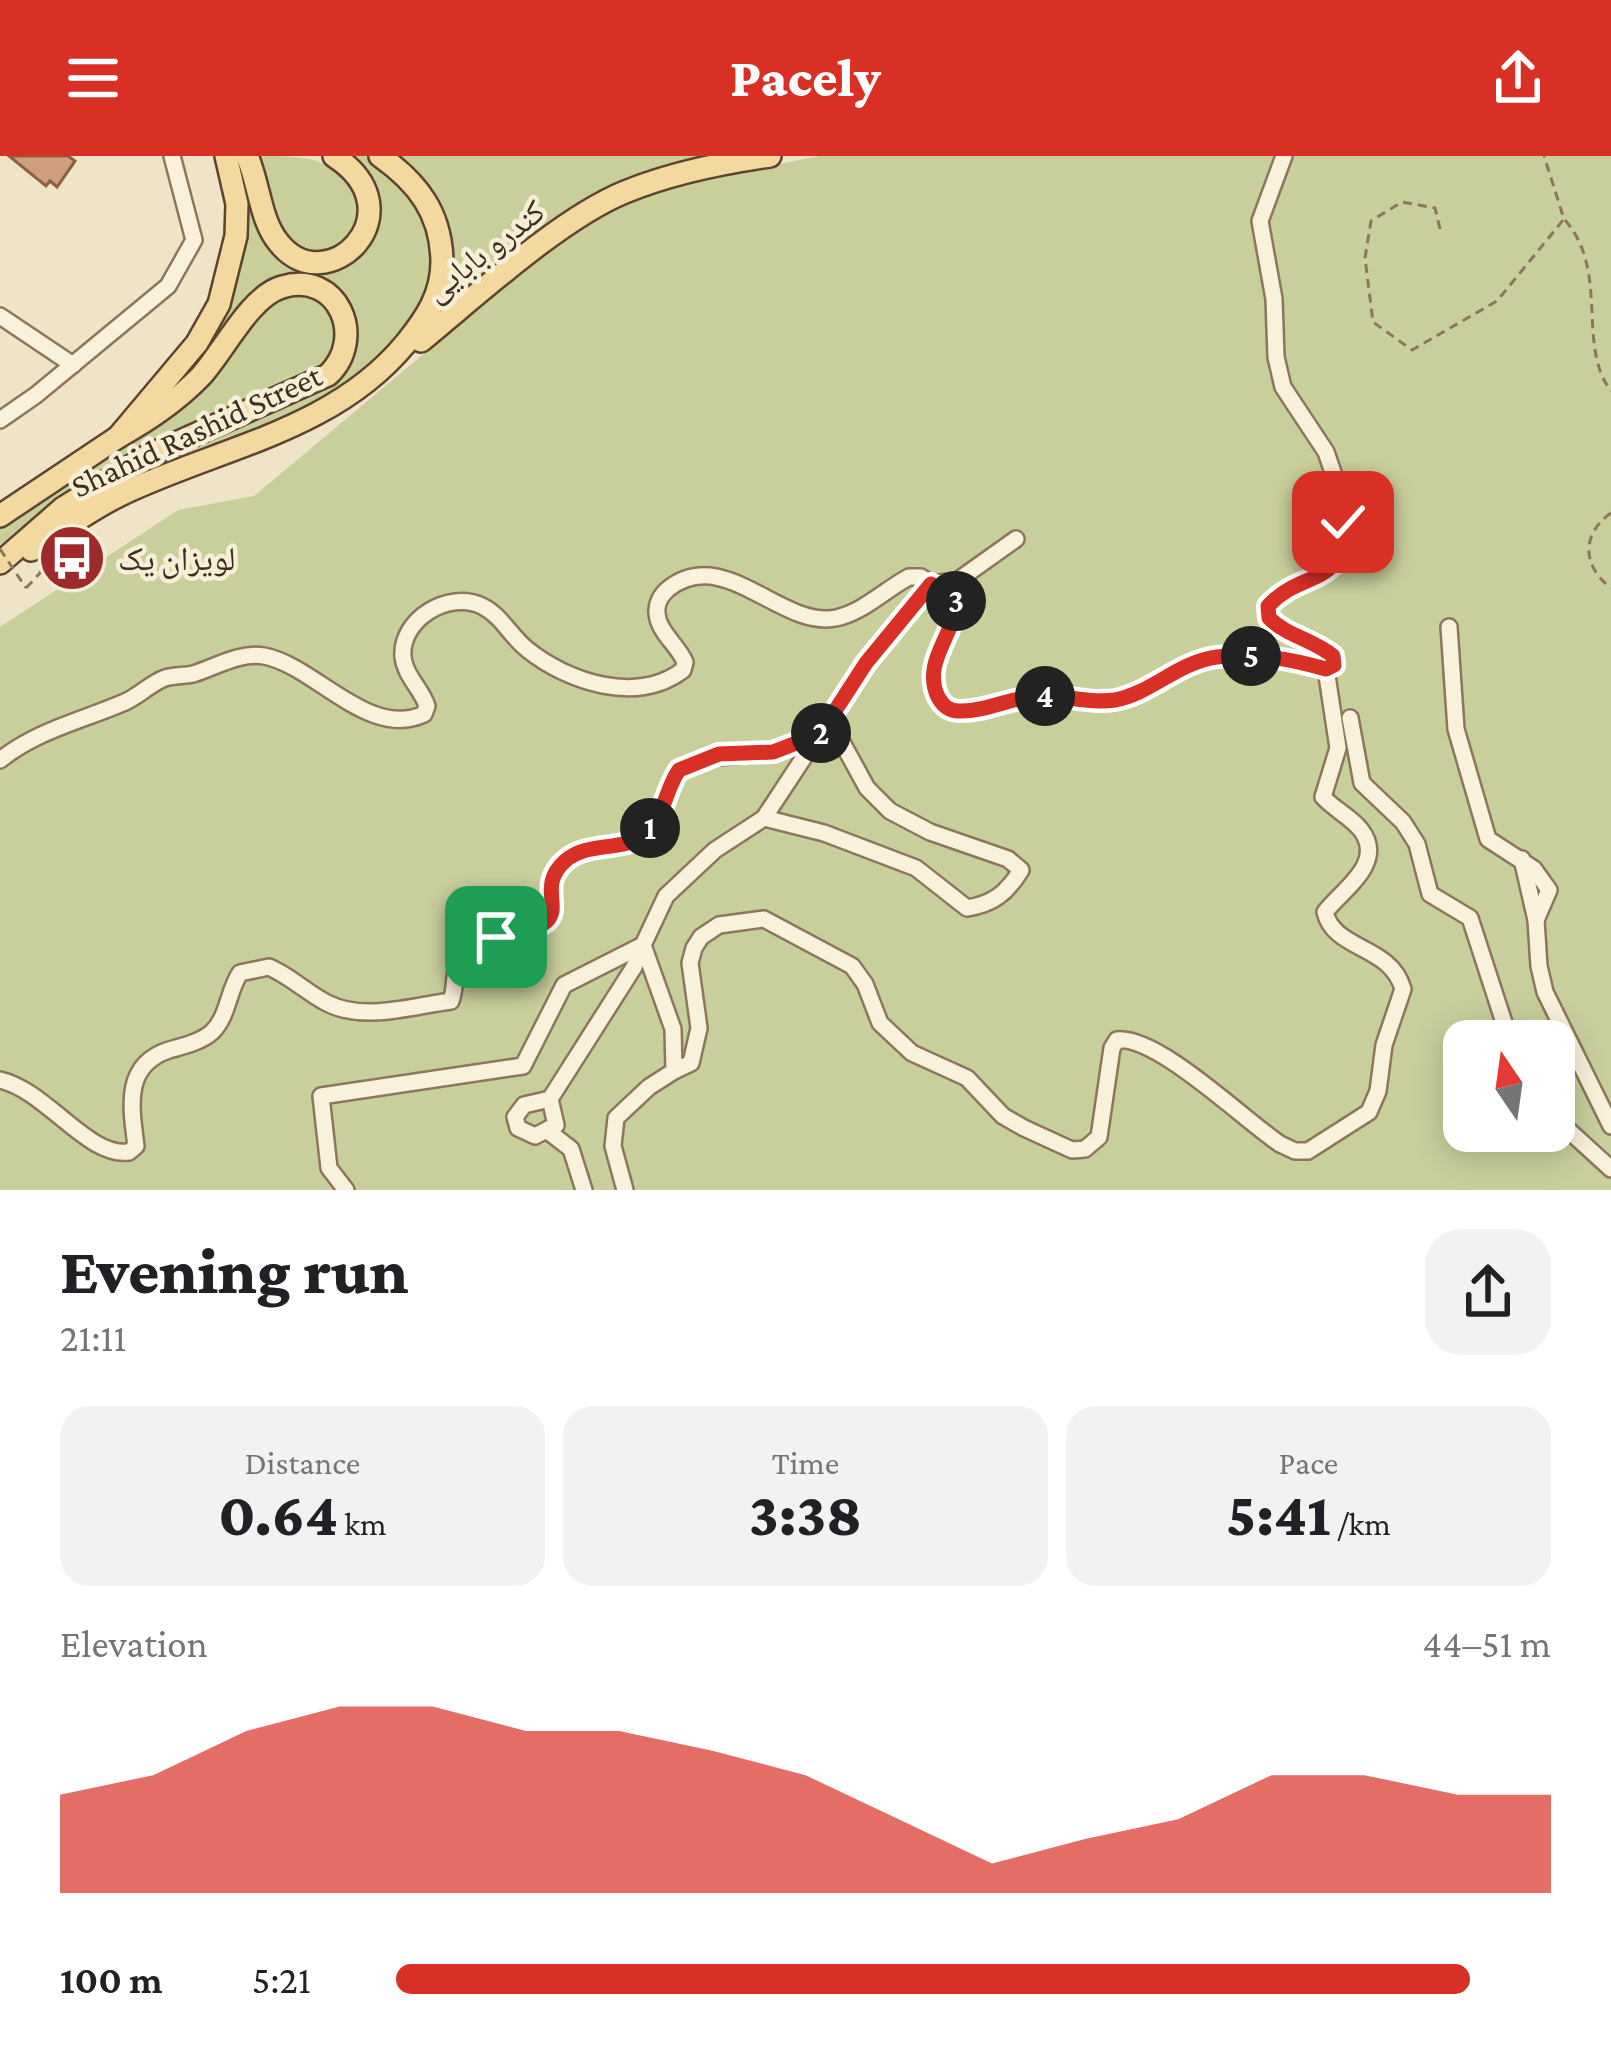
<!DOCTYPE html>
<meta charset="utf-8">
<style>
:root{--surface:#fff;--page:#f2f2f2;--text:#202124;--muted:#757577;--accent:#d93025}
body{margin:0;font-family:"Crimson Pro","Noto Naskh Arabic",serif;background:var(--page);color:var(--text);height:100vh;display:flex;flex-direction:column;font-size:45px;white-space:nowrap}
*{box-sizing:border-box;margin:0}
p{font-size:39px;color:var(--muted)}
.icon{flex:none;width:66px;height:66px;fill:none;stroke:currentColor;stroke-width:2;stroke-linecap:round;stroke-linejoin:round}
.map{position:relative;height:1034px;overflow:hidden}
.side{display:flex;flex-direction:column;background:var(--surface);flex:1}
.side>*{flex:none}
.needle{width:78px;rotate:347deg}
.fabs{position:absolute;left:1443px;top:864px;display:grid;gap:24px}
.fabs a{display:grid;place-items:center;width:132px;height:132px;border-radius:24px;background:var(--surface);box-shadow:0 6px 30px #0003;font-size:60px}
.pin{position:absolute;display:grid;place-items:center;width:102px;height:102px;color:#fff;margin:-51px;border-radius:24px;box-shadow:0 6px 18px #0006}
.km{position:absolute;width:60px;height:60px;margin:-30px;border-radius:50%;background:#222;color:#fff;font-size:33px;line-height:60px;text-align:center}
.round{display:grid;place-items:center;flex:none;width:126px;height:126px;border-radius:36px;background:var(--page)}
.headline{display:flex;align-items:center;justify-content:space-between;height:204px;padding:0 60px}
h1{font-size:66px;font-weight:800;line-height:90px}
.stats{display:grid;grid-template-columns:repeat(3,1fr);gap:18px;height:204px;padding:12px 60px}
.stats div{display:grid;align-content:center;border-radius:30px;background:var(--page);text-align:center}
.stats b{font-size:60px;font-weight:800}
.stats small{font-size:33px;font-weight:400}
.stats p{font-size:33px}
.chart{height:336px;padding:24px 60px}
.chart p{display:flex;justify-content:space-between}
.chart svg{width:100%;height:216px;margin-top:12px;fill:var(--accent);opacity:.7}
ul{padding:0 60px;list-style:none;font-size:39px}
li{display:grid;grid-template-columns:192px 144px 1fr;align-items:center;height:90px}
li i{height:30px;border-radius:15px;background:var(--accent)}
header{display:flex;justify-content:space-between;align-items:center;height:156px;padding:0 60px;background:var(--accent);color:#fff;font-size:54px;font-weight:800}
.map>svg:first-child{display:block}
.green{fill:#c9cf9b;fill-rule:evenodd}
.building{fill:#cf9f7d;stroke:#8d5f41;stroke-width:3}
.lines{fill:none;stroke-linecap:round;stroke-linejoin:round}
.minor-casing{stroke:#8d765c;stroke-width:20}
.major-casing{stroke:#5b4430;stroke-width:26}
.path{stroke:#8d765c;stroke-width:3;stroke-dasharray:9 6;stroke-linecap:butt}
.minor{stroke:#faf1dc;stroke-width:15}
.major{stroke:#f3d9a0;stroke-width:21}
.path-bridge{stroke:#8d765c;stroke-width:3;stroke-dasharray:9 6;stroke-linecap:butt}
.route-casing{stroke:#fff;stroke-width:24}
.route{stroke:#d93025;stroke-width:15}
.labels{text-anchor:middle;stroke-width:9;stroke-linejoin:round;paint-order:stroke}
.street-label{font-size:33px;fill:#3d2e20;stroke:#f7eed8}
.poi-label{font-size:33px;fill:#3d2e20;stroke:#f7eed8;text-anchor:start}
</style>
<header><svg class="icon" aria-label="menu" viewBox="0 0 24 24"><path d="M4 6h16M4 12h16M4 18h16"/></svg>Pacely<svg class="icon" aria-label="share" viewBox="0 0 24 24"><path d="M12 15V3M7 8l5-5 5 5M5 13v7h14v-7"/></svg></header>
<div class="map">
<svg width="1611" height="1034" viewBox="0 0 1611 1034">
<rect width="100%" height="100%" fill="#f0e4c8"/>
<!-- green -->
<g class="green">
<path d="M234,0H240L305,112L376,72C384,39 370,19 345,0H365L403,26L430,69L434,123L411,175L346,229L312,248L128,324L120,323L305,238L354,170L298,121L151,257C189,213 233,165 241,104C245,71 237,33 234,0Z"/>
<path d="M254,0C312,0 332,0 366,47L352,87L309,99L281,78Z"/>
<path d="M395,0H739L660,17L434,166L449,110Z"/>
<path d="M820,0H1611V1034H0V471L178,354L254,340L476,154L582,70L615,51L672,29ZM1464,885H1554V975H1464Z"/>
<path d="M312,136L340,166L331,209L113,311L0,389V373L178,251L269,143Z"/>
</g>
<!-- building -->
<path class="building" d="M9,0H68L75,5L57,31L50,25L46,30Z"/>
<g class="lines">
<!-- minor casing -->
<g class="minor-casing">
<g id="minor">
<path d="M0,160L73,209"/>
<path d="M0,264L36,239L168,130L194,84L172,0"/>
<path d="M1449,471L1456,573L1488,683L1534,713L1549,734L1536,764"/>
<path d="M1350,562L1362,627L1403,666L1417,688L1430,738L1470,762L1510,885"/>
<path d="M0,604C38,574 81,565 125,546C139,540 151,527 165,522C174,519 184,520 193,518C216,511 239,496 264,500C314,509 369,584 424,558L427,550C421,532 405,520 403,501C400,463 449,434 482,450C502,460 511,481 528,494C568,526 637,549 683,514L685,506C678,489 658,476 657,457C656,448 661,439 668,433C724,388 781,473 836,462C862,457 886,433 909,421H921L956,444C955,474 902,548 963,556L1042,539L1114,544L1141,535L1193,506L1218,500L1279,501L1326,513L1334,509L1333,500L1269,462L1268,450L1277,441L1337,405L1344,387L1336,325L1326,296L1283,231L1276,201L1274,143L1260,65L1284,0"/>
<path d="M1522,703L1536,764L1539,810L1545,836L1611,970"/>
<path d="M674,915L691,907L699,872L690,807L694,792L701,781L719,769L764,763L852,810L865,828L880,867L912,897L967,922L1003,960L1024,972L1072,994L1085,993L1099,981L1112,892L1117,884C1157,879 1244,964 1280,988L1295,995H1308L1369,956L1378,935L1384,889L1403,833C1390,788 1334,795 1325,756C1343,733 1386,707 1361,674C1351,661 1335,654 1323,641L1338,592L1326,513"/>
<path d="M0,924C46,934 88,1002 129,996L136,990C131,951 123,909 169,894C183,890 201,886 212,876C228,861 228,835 240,817L269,811C290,820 306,836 327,847C364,866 412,850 451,845C456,832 453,819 458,807C472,774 516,781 544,770C561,751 544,727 561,708C584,683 619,696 642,681C664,667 665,633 679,613C711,596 738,602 773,596C797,592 812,577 838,579L867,632L890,655L930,676L1008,703L1021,714C1007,737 993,748 967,752L916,712L824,677L764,662"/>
<path d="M550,943L556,969L535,980L518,972L515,961L524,949L550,943L634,811L643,789"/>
<path d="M1554,961L1611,1013"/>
<path d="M549,976L571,993L584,1034"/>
<path d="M346,1034L329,1012L321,940L523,910L564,829L643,789"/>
<path d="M625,1034L613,990L616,962L649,931L674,915L673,873L643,789L666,740L715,694L764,662L866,507L931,428L957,425L1016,383"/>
</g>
</g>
<!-- major casing -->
<g class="major-casing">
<g id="major">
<path d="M247,0C259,26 260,65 279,87C327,147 420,56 334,0"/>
<path d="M421,185C476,140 561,62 625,36C671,17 721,7 770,0"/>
<path d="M0,360L118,281L197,187L219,148L236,80L237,48L226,0"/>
<path d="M31,394C60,376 88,355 118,340C216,292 333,276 406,187C426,162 442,139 442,105C441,57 418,27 380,0"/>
<path d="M0,407L63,352L147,300L328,219C367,182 338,114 282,131C250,140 224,195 201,220C176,246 149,264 118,281"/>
</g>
</g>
<!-- path -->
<g class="path">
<path d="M1565,64C1610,116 1576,189 1611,235"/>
<path d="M1440,73L1435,52L1402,46L1371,65L1365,102L1373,166L1412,194L1497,145L1564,63L1544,0"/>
<path d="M1611,357C1581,378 1582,410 1611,432"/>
<path d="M26,432L41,416L38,411"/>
</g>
<!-- minor -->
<use href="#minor" class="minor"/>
<!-- major -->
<use href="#major" class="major"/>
<!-- path-bridge -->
<path class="path-bridge" d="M0,393L26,432"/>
</g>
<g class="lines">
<!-- route casing -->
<g class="route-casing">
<path id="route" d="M496,781C593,768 526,740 565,705C587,685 622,696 644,679C664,664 665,633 679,614L719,598L773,596L820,578L866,507L931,428L956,444C957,477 921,505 938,541C943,550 949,555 959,555C987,556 1013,540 1041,540C1065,539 1091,548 1115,544C1152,537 1178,506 1217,501C1254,496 1290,503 1326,513L1334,509L1333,500C1314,484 1287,480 1269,462L1268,450C1303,412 1346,433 1343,366"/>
</g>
<!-- route -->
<use href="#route" class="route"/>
</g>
<!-- icons -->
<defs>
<g id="bus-disc" transform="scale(3.45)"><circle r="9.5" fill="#9e2a2b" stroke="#f7eed8"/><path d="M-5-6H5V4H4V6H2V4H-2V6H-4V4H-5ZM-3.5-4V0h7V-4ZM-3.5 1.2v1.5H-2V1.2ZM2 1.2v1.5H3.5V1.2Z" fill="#fff"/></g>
</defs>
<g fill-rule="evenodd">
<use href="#bus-disc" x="72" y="402"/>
</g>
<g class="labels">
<!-- street labels -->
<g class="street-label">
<text transform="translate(484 94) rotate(-38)" y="12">کندرو بابایی</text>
<text transform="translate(196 274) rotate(-25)" y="12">Shahid Rashid Street</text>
</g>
<!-- poi labels -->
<g class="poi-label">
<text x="118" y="414">لویزان یک</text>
</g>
</g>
</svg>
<div class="fabs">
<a><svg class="needle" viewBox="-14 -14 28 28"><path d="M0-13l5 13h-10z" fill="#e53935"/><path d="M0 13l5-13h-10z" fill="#757577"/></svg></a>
</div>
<div class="pin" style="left:496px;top:781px;background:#1e9e55"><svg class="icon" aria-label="arrive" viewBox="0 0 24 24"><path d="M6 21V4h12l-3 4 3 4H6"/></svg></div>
<div class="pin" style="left:1343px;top:366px;background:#d93025"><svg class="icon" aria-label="check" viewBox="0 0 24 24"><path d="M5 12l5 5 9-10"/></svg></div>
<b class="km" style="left:650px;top:672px">1</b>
<b class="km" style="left:821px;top:577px">2</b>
<b class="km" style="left:956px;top:445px">3</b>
<b class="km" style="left:1045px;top:540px">4</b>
<b class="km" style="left:1251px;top:500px">5</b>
</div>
<section class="side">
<div class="headline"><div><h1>Evening run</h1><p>21:11</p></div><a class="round"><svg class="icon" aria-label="share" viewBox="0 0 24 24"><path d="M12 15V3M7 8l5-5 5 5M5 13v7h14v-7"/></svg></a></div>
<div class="stats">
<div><p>Distance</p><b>0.64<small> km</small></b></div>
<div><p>Time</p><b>3:38</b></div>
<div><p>Pace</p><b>5:41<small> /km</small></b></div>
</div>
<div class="chart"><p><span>Elevation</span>44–51 m</p>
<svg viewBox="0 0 160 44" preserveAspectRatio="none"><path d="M0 44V24L10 20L20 11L30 6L40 6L50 11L60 11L70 15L80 20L90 29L100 38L110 33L120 29L130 20L140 20L150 24L160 24V44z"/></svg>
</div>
<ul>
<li><b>100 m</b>5:21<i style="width:93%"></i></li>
</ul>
</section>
